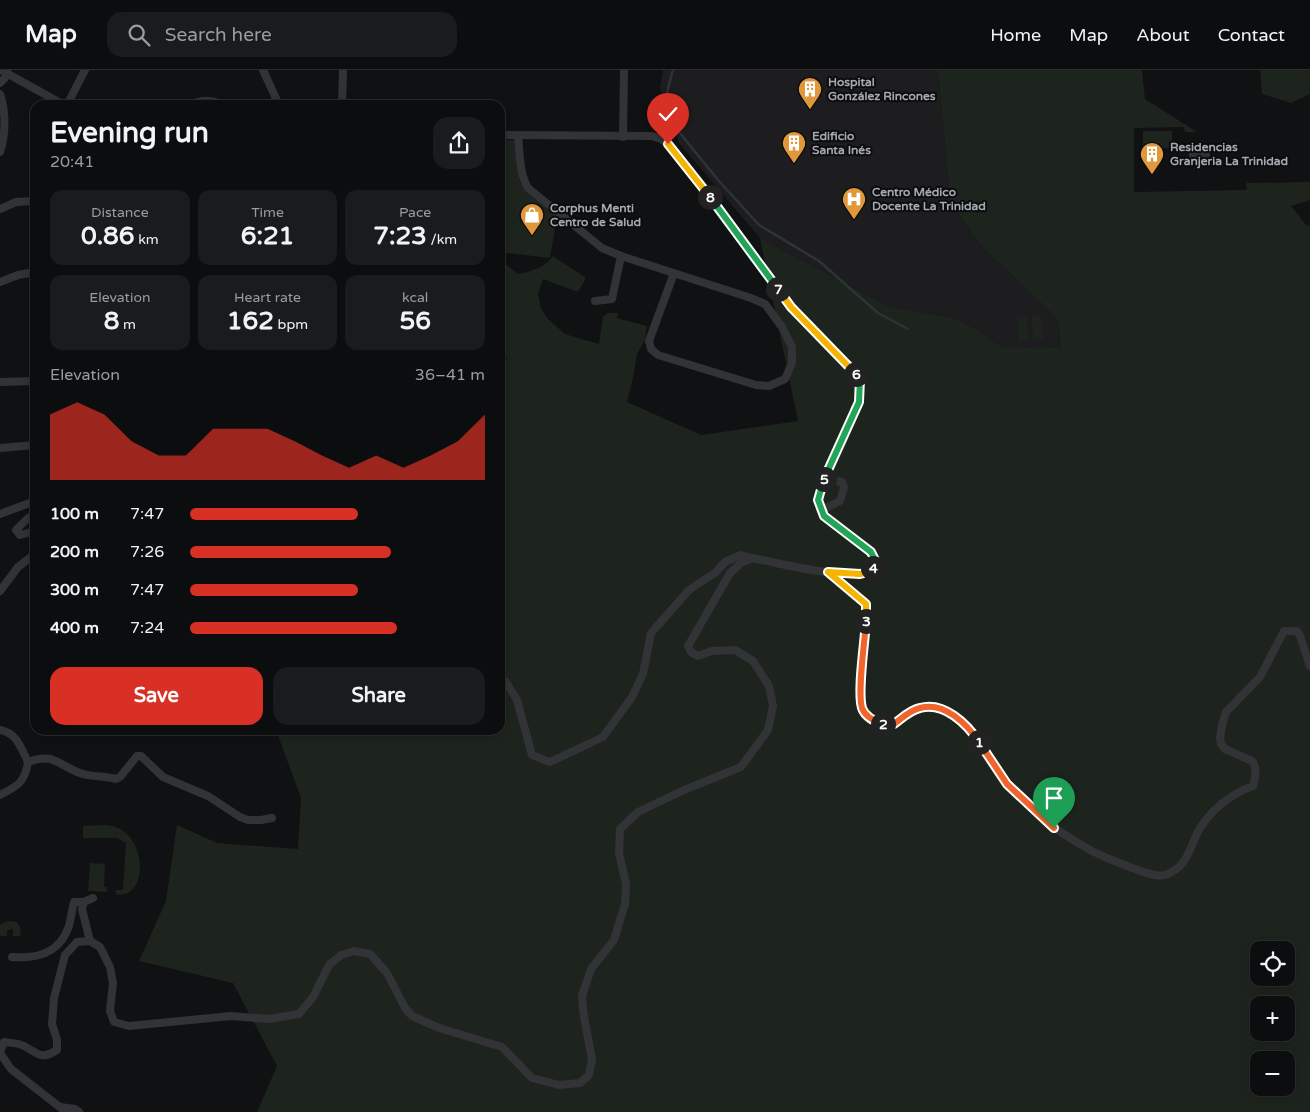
<!DOCTYPE html>
<meta charset="utf-8">
<style>
:root{--surface:#0c0d0e;--page:#1a1b1c;--text:#f1f3f6;--muted:#9a9c9e;--line:#2c2d2e;--accent:#d93025}
body{margin:0;font-family:"Varela Round",sans-serif;background:var(--page);color:var(--text);height:100vh;display:flex;flex-direction:column;font-size:19px;white-space:nowrap}
*{box-sizing:border-box;margin:0}
p{font-size:16px;color:var(--muted)}
.icon{flex:none;width:28px;height:28px;fill:none;stroke:currentColor;stroke-width:2;stroke-linecap:round;stroke-linejoin:round}
.map{position:relative;flex:1;overflow:hidden}
.panel{position:absolute;left:30px;top:30px;width:475px;height:635px;display:flex;flex-direction:column;background:var(--surface);border-radius:15px;box-shadow:0 2px 12px #0003,0 0 0 1px var(--line)}
.panel>*{flex:none}
.fabs{position:absolute;left:1250px;top:871px;display:grid;gap:10px}
.fabs a{display:grid;place-items:center;width:45px;height:45px;border-radius:10px;background:var(--surface);box-shadow:0 2px 12px #0003,0 0 0 1px var(--line);font-size:25px}
.pin{position:absolute;display:grid;place-items:center;width:42px;height:42px;color:#fff;margin:-51px -21px;border-radius:50% 50% 50% 0;rotate:-45deg;box-shadow:0 0 5px #0007}
.pin .icon{rotate:45deg}
.km{position:absolute;width:25px;height:25px;margin:-12px;border-radius:50%;background:#222;color:#fff;font-size:14px;line-height:25px;text-align:center}
.round{display:grid;place-items:center;flex:none;width:52px;height:52px;border-radius:15px;background:var(--page)}
.overview{display:flex;align-items:center;justify-content:space-between;height:85px;padding:0 20px}
h1{font-size:28px;font-weight:700;line-height:38px}
.figures{display:grid;grid-template-columns:repeat(3,1fr);gap:8px;height:85px;padding:5px 20px}
.figures div{display:grid;align-content:center;border-radius:12px;background:var(--page);text-align:center}
.figures b{font-size:25px;font-weight:700}
.figures small{font-size:14px;font-weight:400}
.figures p{font-size:14px}
.chart{height:140px;padding:10px 20px}
.chart p{display:flex;justify-content:space-between}
.chart svg{width:100%;height:90px;margin-top:5px;fill:var(--accent);opacity:.7}
.cta{display:flex;gap:10px;margin-top:auto;padding:10px 20px}
.cta a{flex:1;height:58px;border-radius:15px;background:var(--accent);color:#fff;font-size:20px;font-weight:700;line-height:58px;text-align:center}
.cta a+a{background:var(--page);color:var(--text)}
ul{padding:0 20px;list-style:none;font-size:16px}
li{display:grid;grid-template-columns:80px 60px 1fr;align-items:center;height:38px}
li i{height:12px;border-radius:6px;background:var(--accent)}
header{display:flex;align-items:center;gap:30px;box-sizing:border-box;height:70px;padding:0 25px;background:var(--surface);border-bottom:1px solid var(--line)}
header strong{font-size:24px}
nav{display:flex;gap:28px;margin-inline-start:auto;font-size:18px}
.search{width:350px;height:45px;background:var(--page);display:flex;align-items:center;gap:12px;box-sizing:border-box;padding:0 18px;border-radius:15px;color:var(--muted);font-size:19px}
.map>svg:first-child{display:block}
.built{fill:#1d1d1f}
.green{fill:#1d241d;fill-rule:evenodd}
.water{fill:#2b3439}
.lines{fill:none;stroke-linecap:round;stroke-linejoin:round}
.stream{stroke:#2b3439;stroke-width:2.5}
.minor{stroke:#323336;stroke-width:8}
.split-1-casing{stroke:#fff;stroke-width:10}
.split-2-casing{stroke:#fff;stroke-width:10}
.split-3-casing{stroke:#fff;stroke-width:10}
.split-4-casing{stroke:#fff;stroke-width:10}
.split-5-casing{stroke:#fff;stroke-width:10}
.split-6-casing{stroke:#fff;stroke-width:10}
.split-7-casing{stroke:#fff;stroke-width:10}
.split-8-casing{stroke:#fff;stroke-width:10}
.split-9-casing{stroke:#fff;stroke-width:10}
.split-1{stroke:#f0652b;stroke-width:6}
.split-2{stroke:#f0652b;stroke-width:6}
.split-3{stroke:#f0652b;stroke-width:6}
.split-4{stroke:#f5b400;stroke-width:6}
.split-5{stroke:#22a559;stroke-width:6}
.split-6{stroke:#22a559;stroke-width:6}
.split-7{stroke:#f5b400;stroke-width:6}
.split-8{stroke:#22a559;stroke-width:6}
.split-9{stroke:#f5b400;stroke-width:6}
.labels{text-anchor:middle;stroke-width:4;stroke-linejoin:round;paint-order:stroke}
.poi-label{font-size:12px;font-weight:bold;fill:#a3a9b1;stroke:#0c0c0d;text-anchor:start}
</style>
<header>
<strong>Map</strong>
<div class="search"><svg class="icon" aria-label="search" viewBox="0 0 24 24"><circle cx="10" cy="10" r="6"/><path d="M15 15l6 6"/></svg>Search here</div>
<nav><a>Home</a><a>Map</a><a>About</a><a>Contact</a></nav>
</header>
<div class="map">
<svg width="1310" height="1042" viewBox="0 0 1310 1042">
<rect width="100%" height="100%" fill="#101112"/>
<!-- built -->
<path class="built" d="M663,0H938L950,132L983,178L1057,248L1061,279L1002,277L971,256L950,247L888,236L760,168L679,73L660,18Z"/>
<!-- green -->
<g class="green">
<path d="M938,0H1142L1145,29L1197,62H1185L1184,57L1134,58V122L1247,120L1246,113L1310,112V130L1291,136L1306,155L1310,156V1042H257L277,996L233,913L139,891L166,831L177,755L217,773L298,779L301,728L276,660H500V295L508,288L500,285V197L504,193L518,204C530,202 546,197 553,186L586,208L578,222L543,209L538,224L541,238L547,248L565,264L599,274L603,247L607,243H618L617,248L647,256L645,270L637,284L633,308L627,332L701,365L798,351L760,168L888,236L950,247L971,256L1002,277L1061,278L1057,248L983,178L950,132ZM1259,880H1286V908H1259ZM1259,935H1286V962H1259ZM1259,990H1286V1018H1259Z"/>
<path d="M1260,0H1310V24L1291,33L1262,24Z"/>
<rect x="1143" y="61" width="29" height="17"/>
<path d="M500,70H517L520,112L557,146L550,188L500,182Z"/>
<path d="M1041,245L1043,269H1033L1032,246Z"/>
<path d="M1027,247L1028,270L1019,271L1017,247Z"/>
<path d="M106,755C114,756 121,758 127,764C141,776 147,812 128,823C125,824 120,825 117,825L115,820H123L126,773L117,768H83V756Z"/>
<path d="M90,793L105,794L104,817H107V822L88,821Z"/>
<path d="M7,851L17,852L21,860L20,866H13V859L7,860V866H0V855Z"/>
</g>
<!-- water -->
<rect class="water" x="1189" y="79" width="21" height="11"/>
<g class="lines">
<!-- stream -->
<path class="stream" d="M673,0L667,22L675,57L718,110L759,155L819,191L878,243L908,259"/>
<!-- minor -->
<g class="minor">
<path d="M1,0L64,35"/>
<path d="M263,0L279,35"/>
<path d="M0,13L5,8L7,0"/>
<path d="M0,24C6,42 6,64 0,82"/>
<path d="M67,35L85,0"/>
<path d="M191,35C201,29 214,30 224,35"/>
<path d="M342,35L343,0"/>
<path d="M518,66C520,83 519,103 528,118L602,178L621,186L751,228L765,234L782,257L792,277V293L785,309L769,316L756,315L658,285L651,279L649,271L674,203"/>
<path d="M623,67L624,0"/>
<path d="M0,139L16,132L35,131"/>
<path d="M0,212L18,205L35,202"/>
<path d="M595,231L612,229L621,186"/>
<path d="M0,312L35,311"/>
<path d="M0,378L35,375"/>
<path d="M821,417C828,412 833,410 842,412L844,417L840,431L822,440"/>
<path d="M0,444L35,431"/>
<path d="M35,444L27,449L16,460L20,465L35,461"/>
<path d="M828,502L866,534L867,544L860,626C863,648 872,653 894,654C914,639 926,631 952,644C956,646 959,650 963,654C967,658 972,663 976,668C988,682 995,701 1008,715C1038,749 1082,781 1125,795C1135,799 1156,808 1165,805C1188,798 1190,775 1200,758C1213,738 1231,724 1253,716C1255,708 1258,698 1252,691L1225,679L1221,674L1220,668L1222,655L1226,642L1260,607L1284,561H1297L1300,566L1310,596"/>
<path d="M0,521L18,497L35,484"/>
<path d="M500,610L506,612L517,630L532,685L550,692L603,667L632,627L643,604L651,563L689,520L716,502L725,492L741,485L752,488"/>
<path d="M0,660C17,663 21,678 28,692"/>
<path d="M0,725C18,716 25,712 28,692C54,682 58,695 80,703C91,707 104,706 116,709L120,707L137,686H141L163,707L208,726L240,747L248,750H261L272,748"/>
<path d="M90,871L82,839L84,832L93,828"/>
<path d="M12,887C38,889 60,883 69,856C71,848 72,840 74,832H84"/>
<path d="M0,982L4,972C11,973 19,973 24,976C39,984 41,990 57,980V970L52,954L54,928L65,885L77,872L90,871L100,877L110,897L113,913L110,941L114,952L129,956L231,946L269,949L299,944L313,927L329,895L341,885L354,881L370,884L387,903L405,938L412,946L439,958L502,977L532,1008L559,1015L580,1013L589,1005L592,989L584,947L582,926L591,899L614,870L625,834L626,814L619,783L620,759L638,742L684,720L741,697L768,660L773,636L769,616L753,591L735,580L712,581L698,586L691,582L688,576L730,503L741,493L752,488C789,495 836,509 872,501L875,490L871,481L824,446L818,430L823,412L859,333L860,308L791,237L719,139L668,74L661,69L652,66L500,65"/>
<path d="M0,983L11,999L66,1042"/>
<path d="M60,1037L75,1039L79,1042"/>
</g>
</g>
<g class="lines">
<!-- split-1 casing -->
<g class="split-1-casing">
<path id="split-1" d="M979,672L1007,714L1054,758"/>
</g>
<!-- split-2 casing -->
<g class="split-2-casing">
<path id="split-2" d="M883,654H894C902,648 910,640 920,638C944,631 967,654 979,672"/>
</g>
<!-- split-3 casing -->
<g class="split-3-casing">
<path id="split-3" d="M866,551C865,571 857,621 862,638C865,647 874,651 883,654"/>
</g>
<!-- split-4 casing -->
<g class="split-4-casing">
<path id="split-4" d="M866,551V534L828,502L860,504L872,501L873,498"/>
</g>
<!-- split-5 casing -->
<g class="split-5-casing">
<path id="split-5" d="M824,409L818,430L824,446L871,482L875,490L873,498"/>
</g>
<!-- split-6 casing -->
<g class="split-6-casing">
<path id="split-6" d="M824,409L859,332L860,308L856,304"/>
</g>
<!-- split-7 casing -->
<g class="split-7-casing">
<path id="split-7" d="M778,219L791,237L856,304"/>
</g>
<!-- split-8 casing -->
<g class="split-8-casing">
<path id="split-8" d="M710,127L778,219"/>
</g>
<!-- split-9 casing -->
<g class="split-9-casing">
<path id="split-9" d="M668,74L710,127"/>
</g>
<!-- split-1 -->
<use href="#split-1" class="split-1"/>
<!-- split-2 -->
<use href="#split-2" class="split-2"/>
<!-- split-3 -->
<use href="#split-3" class="split-3"/>
<!-- split-4 -->
<use href="#split-4" class="split-4"/>
<!-- split-5 -->
<use href="#split-5" class="split-5"/>
<!-- split-6 -->
<use href="#split-6" class="split-6"/>
<!-- split-7 -->
<use href="#split-7" class="split-7"/>
<!-- split-8 -->
<use href="#split-8" class="split-8"/>
<!-- split-9 -->
<use href="#split-9" class="split-9"/>
</g>
<!-- icons -->
<defs>
<g id="building-pin" transform="scale(1.25)"><path d="M0 17L-7.5 6A9.5 9.5 0 1 1 7.5 6Z" fill="#e0983a" stroke="#0c0c0d"/><path d="M-4-6H4V6H1V3H-1V6H-4ZM-2.5-4.3h1.7v1.8h-1.7ZM.8-4.3h1.7v1.8H.8ZM-2.5-1h1.7V.8h-1.7ZM.8-1h1.7V.8H.8Z" fill="#fff"/></g>
<g id="hospital-pin" transform="scale(1.25)"><path d="M0 17L-7.5 6A9.5 9.5 0 1 1 7.5 6Z" fill="#e0983a" stroke="#0c0c0d"/><path d="M-5-5h3v3.5h4V-5h3V5h-3V1.5h-4V5h-3Z" fill="#fff"/></g>
<g id="shop-pin" transform="scale(1.25)"><path d="M0 17L-7.5 6A9.5 9.5 0 1 1 7.5 6Z" fill="#e0983a" stroke="#0c0c0d"/><path d="M-5-2.5h2.3a2.7 3.5 0 0 1 5.4 0H5L5.5 6h-11ZM-1.5-2.5h3a1.5 2.3 0 0 0-3 0Z" fill="#fff"/></g>
</defs>
<g fill-rule="evenodd">
<use href="#building-pin" x="810" y="19"/>
<use href="#building-pin" x="794" y="73"/>
<use href="#building-pin" x="1152" y="84"/>
<use href="#hospital-pin" x="854" y="129"/>
<use href="#shop-pin" x="532" y="145"/>
</g>
<g class="labels">
<!-- poi labels -->
<g class="poi-label">
<text x="828" y="16">Hospital<tspan x="828" dy="14">González Rincones</tspan></text>
<text x="812" y="70">Edificio<tspan x="812" dy="14">Santa Inés</tspan></text>
<text x="1170" y="81">Residencias<tspan x="1170" dy="14">Granjeria La Trinidad</tspan></text>
<text x="872" y="126">Centro Médico<tspan x="872" dy="14">Docente La Trinidad</tspan></text>
<text x="550" y="142">Corphus Menti<tspan x="550" dy="14">Centro de Salud</tspan></text>
</g>
</g>
</svg>
<div class="fabs">
<a><svg class="icon" aria-label="locate" viewBox="0 0 24 24"><circle cx="12" cy="12" r="6"/><path d="M12 2v4M12 18v4M2 12h4M18 12h4"/></svg></a>
<a>+</a>
<a>−</a>
</div>
<div class="pin" style="left:1054px;top:758px;background:#1e9e55"><svg class="icon" aria-label="arrive" viewBox="0 0 24 24"><path d="M6 21V4h12l-3 4 3 4H6"/></svg></div>
<div class="pin" style="left:668px;top:74px;background:#d93025"><svg class="icon" aria-label="check" viewBox="0 0 24 24"><path d="M5 12l5 5 9-10"/></svg></div>
<b class="km" style="left:979px;top:672px">1</b>
<b class="km" style="left:883px;top:654px">2</b>
<b class="km" style="left:866px;top:551px">3</b>
<b class="km" style="left:873px;top:498px">4</b>
<b class="km" style="left:824px;top:409px">5</b>
<b class="km" style="left:856px;top:304px">6</b>
<b class="km" style="left:778px;top:219px">7</b>
<b class="km" style="left:710px;top:127px">8</b>
<section class="panel">
<div class="overview"><div><h1>Evening run</h1><p>20:41</p></div><a class="round"><svg class="icon" aria-label="share" viewBox="0 0 24 24"><path d="M12 15V3M7 8l5-5 5 5M5 13v7h14v-7"/></svg></a></div>
<div class="figures">
<div><p>Distance</p><b>0.86<small> km</small></b></div>
<div><p>Time</p><b>6:21</b></div>
<div><p>Pace</p><b>7:23<small> /km</small></b></div>
</div>
<div class="figures">
<div><p>Elevation</p><b>8<small> m</small></b></div>
<div><p>Heart rate</p><b>162<small> bpm</small></b></div>
<div><p>kcal</p><b>56</b></div>
</div>
<div class="chart"><p><span>Elevation</span>36–41 m</p>
<svg viewBox="0 0 160 44" preserveAspectRatio="none"><path d="M0 44V12L10 6L20 12L30 25L40 32L50 32L60 19L70 19L80 19L90 25L100 32L110 38L120 32L130 38L140 32L150 25L160 12V44z"/></svg>
</div>
<ul>
<li><b>100 m</b>7:47<i style="width:57%"></i></li>
<li><b>200 m</b>7:26<i style="width:68%"></i></li>
<li><b>300 m</b>7:47<i style="width:57%"></i></li>
<li><b>400 m</b>7:24<i style="width:70%"></i></li>
</ul>
<div class="cta"><a>Save</a><a>Share</a></div>
</section>
</div>
